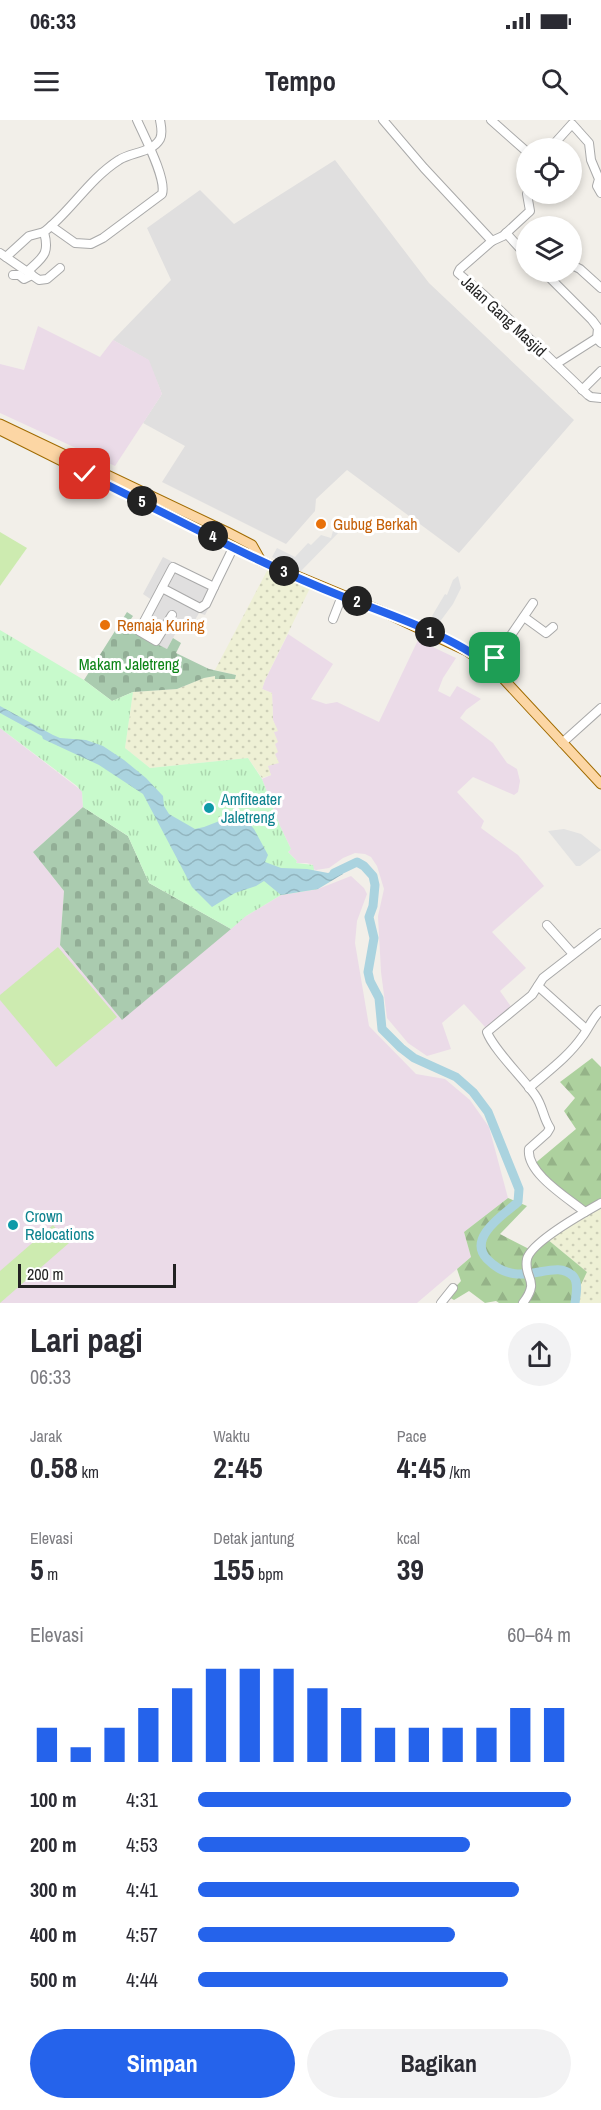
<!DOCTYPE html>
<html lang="id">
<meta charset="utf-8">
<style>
:root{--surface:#fff;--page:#f2f2f3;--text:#2b2b33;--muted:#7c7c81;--accent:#2563eb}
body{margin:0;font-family:"Archivo Narrow",sans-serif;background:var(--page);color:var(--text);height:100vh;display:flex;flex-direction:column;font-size:22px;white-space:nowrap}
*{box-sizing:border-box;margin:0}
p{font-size:20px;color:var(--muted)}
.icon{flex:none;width:33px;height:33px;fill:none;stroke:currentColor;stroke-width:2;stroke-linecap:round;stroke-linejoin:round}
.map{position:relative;height:1183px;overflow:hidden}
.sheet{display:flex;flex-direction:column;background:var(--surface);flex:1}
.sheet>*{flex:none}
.buttons{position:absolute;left:516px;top:18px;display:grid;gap:12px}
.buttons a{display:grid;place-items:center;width:66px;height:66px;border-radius:50%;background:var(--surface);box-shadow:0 3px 9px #0003;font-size:30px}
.scale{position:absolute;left:18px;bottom:15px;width:158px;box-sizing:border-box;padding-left:6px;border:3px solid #222;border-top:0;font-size:16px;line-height:21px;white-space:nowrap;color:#222;-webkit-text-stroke:4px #fff;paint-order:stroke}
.pin{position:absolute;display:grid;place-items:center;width:51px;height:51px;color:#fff;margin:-26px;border-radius:12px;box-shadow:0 3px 9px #0006}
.km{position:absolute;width:30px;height:30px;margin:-15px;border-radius:50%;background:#222;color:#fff;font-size:16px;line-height:30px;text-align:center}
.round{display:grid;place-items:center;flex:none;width:63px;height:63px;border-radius:32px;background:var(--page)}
.overview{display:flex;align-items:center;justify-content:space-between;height:102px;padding:0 30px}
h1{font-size:33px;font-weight:800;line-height:45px}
.metrics{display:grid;grid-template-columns:repeat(3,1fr);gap:9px;height:102px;padding:6px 30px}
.metrics div{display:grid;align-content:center}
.metrics b{font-size:30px;font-weight:800}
.metrics small{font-size:16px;font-weight:400}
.metrics p{font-size:16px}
.chart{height:168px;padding:12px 30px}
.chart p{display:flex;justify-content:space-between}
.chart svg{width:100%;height:108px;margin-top:6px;stroke:var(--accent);stroke-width:6}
.action{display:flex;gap:12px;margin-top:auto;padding:12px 30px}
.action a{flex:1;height:69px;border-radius:36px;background:var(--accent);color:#fff;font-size:24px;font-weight:800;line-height:69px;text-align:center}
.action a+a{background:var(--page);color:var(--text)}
ul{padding:0 30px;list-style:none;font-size:20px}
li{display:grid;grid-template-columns:96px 72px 1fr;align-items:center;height:45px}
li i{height:15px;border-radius:8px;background:var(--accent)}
.status{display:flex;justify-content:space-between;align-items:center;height:42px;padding:0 30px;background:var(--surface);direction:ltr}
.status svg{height:16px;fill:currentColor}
header{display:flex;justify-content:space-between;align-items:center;height:78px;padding:0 30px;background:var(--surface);font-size:27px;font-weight:800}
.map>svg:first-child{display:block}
.residential{fill:#e0dfdf}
.industrial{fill:#ebdbe8}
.farmland{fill:url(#farmland-dots)}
.grass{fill:#cdebb0}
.forest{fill:url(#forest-firs)}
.cemetery{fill:url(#cemetery-stones)}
.park{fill:url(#park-tufts)}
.parking{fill:#e2e2e2}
.water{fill:url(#water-waves)}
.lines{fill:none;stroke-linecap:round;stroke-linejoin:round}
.river{stroke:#aad3df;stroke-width:9}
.minor-casing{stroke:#a9a9a9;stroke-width:10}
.major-casing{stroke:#a06b00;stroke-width:11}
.minor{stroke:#fff;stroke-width:8}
.major{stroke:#fcd6a4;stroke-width:9}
.route-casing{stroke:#fff;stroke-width:12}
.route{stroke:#2563eb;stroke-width:8}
.food-dot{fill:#e8710a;stroke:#fff;stroke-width:2}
.culture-dot{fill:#0f9aa8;stroke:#fff;stroke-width:2}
.labels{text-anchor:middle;stroke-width:6;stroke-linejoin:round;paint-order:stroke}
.street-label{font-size:16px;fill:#222;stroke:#fff}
.food-label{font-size:16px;fill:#c56008;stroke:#fff;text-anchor:start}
.park-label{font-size:16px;fill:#0c8416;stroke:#fff}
.culture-label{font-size:16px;fill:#0d838f;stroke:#fff;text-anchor:start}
</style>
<div class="status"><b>06:33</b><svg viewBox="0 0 49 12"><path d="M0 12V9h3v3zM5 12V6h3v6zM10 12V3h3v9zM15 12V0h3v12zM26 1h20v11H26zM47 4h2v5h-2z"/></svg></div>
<header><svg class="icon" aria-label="menu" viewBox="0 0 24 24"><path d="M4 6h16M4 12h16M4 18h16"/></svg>Tempo<svg class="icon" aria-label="search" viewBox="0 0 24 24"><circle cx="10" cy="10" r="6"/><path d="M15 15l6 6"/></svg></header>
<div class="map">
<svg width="601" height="1183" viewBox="0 0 601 1183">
<defs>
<pattern id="farmland-dots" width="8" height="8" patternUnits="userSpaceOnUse" patternTransform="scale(1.5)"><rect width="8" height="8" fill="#eef0d5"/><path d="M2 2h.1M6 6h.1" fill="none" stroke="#ccceb7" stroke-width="1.8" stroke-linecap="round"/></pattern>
<pattern id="forest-firs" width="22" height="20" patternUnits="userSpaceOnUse" patternTransform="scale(1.5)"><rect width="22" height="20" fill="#add19e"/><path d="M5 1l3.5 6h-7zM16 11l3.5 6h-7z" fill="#95b388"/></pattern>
<pattern id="cemetery-stones" width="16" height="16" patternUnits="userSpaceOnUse" patternTransform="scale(1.5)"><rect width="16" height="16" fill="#aacbaf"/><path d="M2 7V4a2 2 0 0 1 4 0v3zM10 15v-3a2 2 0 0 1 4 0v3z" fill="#92ae96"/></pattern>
<pattern id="park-tufts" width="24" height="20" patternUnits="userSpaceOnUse" patternTransform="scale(1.5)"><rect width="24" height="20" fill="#c8facc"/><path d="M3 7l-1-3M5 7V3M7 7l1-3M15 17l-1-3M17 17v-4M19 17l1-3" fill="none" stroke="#acd6af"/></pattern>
<pattern id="water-waves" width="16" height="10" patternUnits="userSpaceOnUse" patternTransform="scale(1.5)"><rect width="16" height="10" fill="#aad3df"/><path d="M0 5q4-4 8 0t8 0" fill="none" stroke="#92b5bf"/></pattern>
</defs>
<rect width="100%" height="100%" fill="#f2efe9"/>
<!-- residential -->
<g class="residential">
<path d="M335,40L429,163L574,300L459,433L347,350L316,379L315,391L286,424L162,362L185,326L143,303L162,274L148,240L113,220L171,160L147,108L200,70L234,104Z"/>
<path d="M163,437L220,466L205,495L199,493L195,500L185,496L167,529L132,513L152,480L143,474Z"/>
</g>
<!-- industrial -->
<g class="industrial">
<path d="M38,206L100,237L113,220L149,240L162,274L115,346L0,293V244L24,250Z"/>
<path d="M288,514L333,544L311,579L326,584L337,582L379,602L418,520L456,538L443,558L438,571L450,577L457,566L481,579L466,590L460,598L493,623L507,643L517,649L520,661L518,672L514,675L473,657L457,672L484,701L481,708L518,735L544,766L492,812L526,848L500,871L512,888L486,908L464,884L442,903L451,929L427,936L408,923L387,898L381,852L378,796L384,769L377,746L371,737L365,734L355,733L343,738L329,748L316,750L312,749L313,745L307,743H296L297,741L288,732L291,729L280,706L262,659L271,655L267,646L275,633L274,612L277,611L273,600L272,573L262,569L265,560Z"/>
<path d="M0,608L82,671L83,687L33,732L64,771L60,825L246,796L281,775L318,769L351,756L364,768L367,774L357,801L355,823L369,906L416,954L445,959L470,980L489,1007L508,1078L464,1112L471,1137L417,1183H0Z"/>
</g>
<!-- farmland -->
<g class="farmland">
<path d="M269,447L311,466L265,560L262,569L272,573L273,600L278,611L274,612L278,622L275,624L278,632L275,634L279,643L268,646L271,655L262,658L248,638L150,648L125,628L133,572L177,569L204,558L215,556V559L236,555L215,550Z"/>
<path d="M601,1082V1183H572L587,1152L547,1119Z"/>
</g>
<!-- grass -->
<g class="grass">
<path d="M0,412L27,428L0,466Z"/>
<path d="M58,827L117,897L56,947L0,880V875Z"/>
<path d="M53,1105L69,1123L0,1183V1151Z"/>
</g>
<!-- forest -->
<g class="forest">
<path d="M592,938L601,947V1082L586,1091L533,1045L576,1009L564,991L575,978L560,962Z"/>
<path d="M508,1078L527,1086L500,1114L531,1130L547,1119L587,1152L572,1183H499L496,1181L485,1183L469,1171L454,1180L447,1176L461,1161L457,1149L471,1137L464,1112Z"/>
</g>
<!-- cemetery -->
<g class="cemetery">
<path d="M127,492L133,496L125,508L167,529L173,518L181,523L176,533L209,549L236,555L235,559H215V556L204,558L177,569L133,572L112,581L84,560Z"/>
<path d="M83,687L128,716L149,763L231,809L122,900L60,825L64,771L33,732Z"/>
</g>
<!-- park -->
<path class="park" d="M0,510L84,560L112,581L133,572L125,628L150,648L248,638L262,659L280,706L291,729L288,732L297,741L296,743L313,745L318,769L281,775L246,796L231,809L149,763L128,716L83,687L82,672L77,666L0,608Z"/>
<!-- parking -->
<g class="parking">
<path d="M336,400L346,402L342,409L299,453L278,444L280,441L272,437L277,428L295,437L308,423L311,425L321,415L331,418Z"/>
<path d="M458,456L461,468L453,484L433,511L426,507L429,501L432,503L435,499L432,496L445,474L447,475L453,460Z"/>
<path d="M564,709L581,714L601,730L580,746H576L548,711Z"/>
</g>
<!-- water -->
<path class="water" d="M0,586L53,615L60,618L86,620L103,626L124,640L146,658L163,676L164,686L169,694L195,709L204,707L240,693L254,709L268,735L265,742L281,748L307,749L328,753L344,746L343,754L318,769L281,775L264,761L256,766L235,773L212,787L192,767L143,674L99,645L43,619L42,616L0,593Z"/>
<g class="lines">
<!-- river -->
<path class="river" d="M334,753L357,742L364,746L373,756L375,765L373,786L369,797L374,818L368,852L370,861L379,878L382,909L401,928L414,938L456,957L473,972L488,992L519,1069L518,1082C503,1095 467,1118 487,1139C520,1173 553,1136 573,1156C579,1162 576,1175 575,1183"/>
<!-- minor casing -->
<g class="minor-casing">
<g id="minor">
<path d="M383,0L424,48L492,121L460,149L458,153L484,175L588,275L591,277L601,278"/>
<path d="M491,0L526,31"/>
<path d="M553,28L554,24L572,4L589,23L591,40L599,59L597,66L601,73"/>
<path d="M51,106L75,123L91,124L103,118L162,74C167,59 144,16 137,0"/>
<path d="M506,113L526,135"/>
<path d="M492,121L503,116L530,91L527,74"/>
<path d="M0,133L39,160L47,159L60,148"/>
<path d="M6,137L29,116L44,112"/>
<path d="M572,145L580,149L601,168"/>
<path d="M28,151C43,137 50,134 44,112C71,91 89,59 119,40C131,32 152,33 160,19C163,13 161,6 160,0"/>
<path d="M544,152L592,200L598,208L597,219L601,223"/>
<path d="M13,155H19L24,159L32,155"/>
<path d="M556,244L600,216"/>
<path d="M582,270L601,251"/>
<path d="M162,468L200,488L206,484L214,467"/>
<path d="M172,495L156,521L139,511L173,447L214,467L234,426"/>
<path d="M524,497L546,513L553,507"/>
<path d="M333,499L342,476"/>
<path d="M490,546L533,483"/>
<path d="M562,623L601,588"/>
<path d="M547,805L573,834"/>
<path d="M538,866L586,909"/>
<path d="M529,968C547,952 568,937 582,917C589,908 592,898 601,890"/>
<path d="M585,1092C568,1078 526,1053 529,1029L547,1013L550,1008C543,998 543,986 535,975C523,958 493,929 487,912L532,875L543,858L601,813"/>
<path d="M441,1183L453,1168"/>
<path d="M523,1183C541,1159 523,1159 527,1139C531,1122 585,1092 601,1083"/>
</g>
</g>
<!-- major casing -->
<g class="major-casing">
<g id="major">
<path d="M0,304L227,412L252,425L261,441"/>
<path d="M0,310L261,441L386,493L467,531L498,553L601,664"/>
</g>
</g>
<!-- minor -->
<use href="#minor" class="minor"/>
<!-- major -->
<use href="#major" class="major"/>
</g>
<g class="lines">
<!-- route casing -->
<g class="route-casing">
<path id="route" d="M85,354C170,395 253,441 341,476C388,494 451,515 490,546L495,538"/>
</g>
<!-- route -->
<use href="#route" class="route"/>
</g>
<!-- markers -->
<g class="food-dot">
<circle cx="321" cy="404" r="6"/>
<circle cx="105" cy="505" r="6"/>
</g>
<g class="culture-dot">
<circle cx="209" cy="688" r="6"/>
<circle cx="13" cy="1105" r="6"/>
</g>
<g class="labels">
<!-- street labels -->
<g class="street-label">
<text transform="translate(504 196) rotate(43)" y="6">Jalan Gang Masjid</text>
</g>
<!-- food labels -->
<g class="food-label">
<text x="333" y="410">Gubug Berkah</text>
<text x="117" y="511">Remaja Kuring</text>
</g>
<!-- park labels -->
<g class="park-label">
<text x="129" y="550">Makam Jaletreng</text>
</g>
<!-- culture labels -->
<g class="culture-label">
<text x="221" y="685">Amfiteater<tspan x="221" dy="18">Jaletreng</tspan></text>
<text x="25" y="1102">Crown<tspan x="25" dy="18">Relocations</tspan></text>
</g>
</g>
</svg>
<div class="buttons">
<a><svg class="icon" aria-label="locate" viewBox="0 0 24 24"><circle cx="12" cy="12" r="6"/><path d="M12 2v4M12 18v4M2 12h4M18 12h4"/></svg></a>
<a><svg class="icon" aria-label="layers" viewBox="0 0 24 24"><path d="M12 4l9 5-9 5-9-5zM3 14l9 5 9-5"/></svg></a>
</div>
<div class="scale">200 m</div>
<div class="pin" style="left:495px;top:538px;background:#1e9e55"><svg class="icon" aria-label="arrive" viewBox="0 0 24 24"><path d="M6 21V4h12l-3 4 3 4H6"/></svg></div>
<div class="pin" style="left:85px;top:354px;background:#d93025"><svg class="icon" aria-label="check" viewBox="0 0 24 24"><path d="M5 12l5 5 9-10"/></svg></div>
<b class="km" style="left:430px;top:512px">1</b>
<b class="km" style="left:357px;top:481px">2</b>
<b class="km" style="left:284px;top:451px">3</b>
<b class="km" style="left:213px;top:416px">4</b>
<b class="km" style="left:142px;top:381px">5</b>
</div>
<section class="sheet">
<div class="overview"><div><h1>Lari pagi</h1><p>06:33</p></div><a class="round"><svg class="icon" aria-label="share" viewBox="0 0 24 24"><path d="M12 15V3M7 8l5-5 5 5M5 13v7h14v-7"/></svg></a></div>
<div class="metrics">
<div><p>Jarak</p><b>0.58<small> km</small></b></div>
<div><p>Waktu</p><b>2:45</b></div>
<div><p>Pace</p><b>4:45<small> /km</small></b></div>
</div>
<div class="metrics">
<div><p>Elevasi</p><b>5<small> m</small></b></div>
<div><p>Detak jantung</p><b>155<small> bpm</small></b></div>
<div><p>kcal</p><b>39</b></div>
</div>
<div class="chart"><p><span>Elevasi</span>60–64 m</p>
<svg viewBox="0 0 160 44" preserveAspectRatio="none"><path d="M5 44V30M15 44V38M25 44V30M35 44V22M45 44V14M55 44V6M65 44V6M75 44V6M85 44V14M95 44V22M105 44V30M115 44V30M125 44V30M135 44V30M145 44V22M155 44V22"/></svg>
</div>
<ul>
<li><b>100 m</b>4:31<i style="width:100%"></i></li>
<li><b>200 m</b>4:53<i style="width:73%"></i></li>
<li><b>300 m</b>4:41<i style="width:86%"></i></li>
<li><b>400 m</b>4:57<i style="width:69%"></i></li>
<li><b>500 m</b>4:44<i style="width:83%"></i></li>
</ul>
<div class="action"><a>Simpan</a><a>Bagikan</a></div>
</section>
